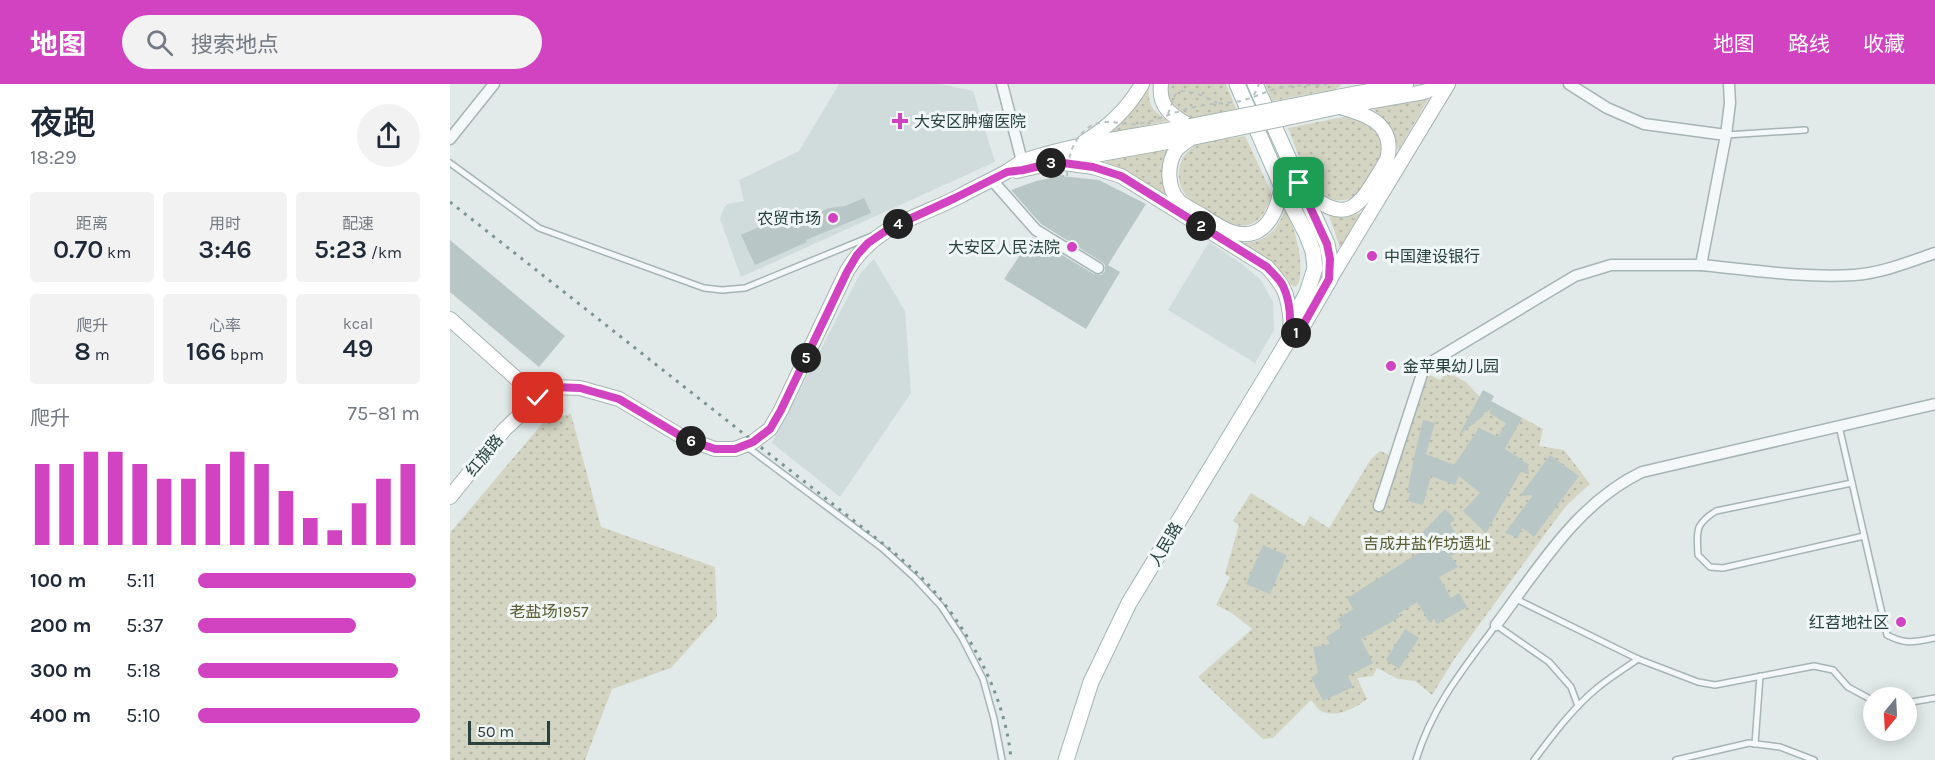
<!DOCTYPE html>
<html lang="zh">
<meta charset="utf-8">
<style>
:root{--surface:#fff;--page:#f2f2f3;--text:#1f2937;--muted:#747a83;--accent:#d243c1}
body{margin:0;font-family:Karla,"Noto Sans SC",sans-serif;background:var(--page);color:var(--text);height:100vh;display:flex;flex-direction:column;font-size:22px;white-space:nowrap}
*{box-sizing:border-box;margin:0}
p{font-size:20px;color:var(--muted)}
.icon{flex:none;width:33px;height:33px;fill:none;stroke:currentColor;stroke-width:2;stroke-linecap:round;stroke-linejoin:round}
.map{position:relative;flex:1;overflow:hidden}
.details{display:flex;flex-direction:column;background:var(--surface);width:450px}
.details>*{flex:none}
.needle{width:39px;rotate:198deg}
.tools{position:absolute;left:1413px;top:603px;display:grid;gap:12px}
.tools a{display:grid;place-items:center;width:54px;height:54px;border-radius:50%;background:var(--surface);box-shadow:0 3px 15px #0003;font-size:30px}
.scale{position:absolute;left:18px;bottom:15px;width:82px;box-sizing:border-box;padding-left:6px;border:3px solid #294240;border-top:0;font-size:16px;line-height:21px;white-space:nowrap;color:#294240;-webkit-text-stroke:4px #f0f7f6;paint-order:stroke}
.pin{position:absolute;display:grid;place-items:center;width:51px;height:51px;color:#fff;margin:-26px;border-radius:12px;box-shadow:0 3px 9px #0006}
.km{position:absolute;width:30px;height:30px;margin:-15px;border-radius:50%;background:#222;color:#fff;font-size:16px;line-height:30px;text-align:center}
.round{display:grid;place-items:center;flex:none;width:63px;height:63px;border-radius:32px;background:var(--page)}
.head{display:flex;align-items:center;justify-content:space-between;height:102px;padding:0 30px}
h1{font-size:33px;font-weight:600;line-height:45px}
.figures{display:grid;grid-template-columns:repeat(3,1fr);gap:9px;height:102px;padding:6px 30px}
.figures div{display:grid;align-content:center;border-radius:6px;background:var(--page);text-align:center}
.figures b{font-size:26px;font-weight:600}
.figures small{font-size:16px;font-weight:400}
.figures p{font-size:16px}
.chart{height:168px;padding:12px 30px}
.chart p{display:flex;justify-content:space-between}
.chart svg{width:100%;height:108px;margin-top:6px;stroke:var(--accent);stroke-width:6}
ul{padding:0 30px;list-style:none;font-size:20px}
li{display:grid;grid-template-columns:96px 72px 1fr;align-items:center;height:45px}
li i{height:15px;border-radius:8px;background:var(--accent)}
header{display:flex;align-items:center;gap:36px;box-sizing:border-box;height:84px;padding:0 30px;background:var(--accent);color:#fff}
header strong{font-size:28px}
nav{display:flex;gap:33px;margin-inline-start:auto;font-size:21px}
.search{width:420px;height:54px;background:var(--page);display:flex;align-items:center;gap:15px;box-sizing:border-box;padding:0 21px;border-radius:33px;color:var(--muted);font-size:22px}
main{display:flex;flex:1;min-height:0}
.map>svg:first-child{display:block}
.built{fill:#cfdcdb}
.park{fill:url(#park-dots)}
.building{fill:#b8c7c5}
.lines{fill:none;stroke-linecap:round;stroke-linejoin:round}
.lane-casing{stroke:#a6b4b3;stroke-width:8}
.street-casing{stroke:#a6b4b3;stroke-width:13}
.secondary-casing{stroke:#a6b4b3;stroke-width:16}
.primary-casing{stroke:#a0b6b3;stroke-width:17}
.path{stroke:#b7c1c1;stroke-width:2;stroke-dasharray:4.5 4.5;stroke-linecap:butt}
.lane{stroke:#f4f8f8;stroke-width:5}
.street{stroke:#f4f8f8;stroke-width:10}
.secondary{stroke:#fff;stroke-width:14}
.primary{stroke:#fff;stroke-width:15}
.rail{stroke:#7a9491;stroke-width:3;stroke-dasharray:3 6;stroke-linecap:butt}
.secondary-bridge-casing{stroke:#a6b4b3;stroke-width:16;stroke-linecap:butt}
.path-bridge{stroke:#b7c1c1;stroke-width:2;stroke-dasharray:4.5 4.5;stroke-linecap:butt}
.secondary-bridge{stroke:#fff;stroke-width:14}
.route-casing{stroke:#fff;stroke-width:12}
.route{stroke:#d243c1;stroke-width:8}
.poi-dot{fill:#d243c1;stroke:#f0f7f6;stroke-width:2}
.labels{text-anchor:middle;stroke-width:6;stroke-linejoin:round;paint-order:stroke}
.poi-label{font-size:16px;fill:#294240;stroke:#f0f7f6;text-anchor:start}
.street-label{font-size:16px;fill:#294240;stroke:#f0f7f6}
.park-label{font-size:16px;fill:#5b5e35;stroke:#f0f7f6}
</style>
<header>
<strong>地图</strong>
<div class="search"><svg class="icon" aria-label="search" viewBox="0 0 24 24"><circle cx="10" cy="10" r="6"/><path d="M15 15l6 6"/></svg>搜索地点</div>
<nav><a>地图</a><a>路线</a><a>收藏</a></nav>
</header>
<main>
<section class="details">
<div class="head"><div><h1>夜跑</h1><p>18:29</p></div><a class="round"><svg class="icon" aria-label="share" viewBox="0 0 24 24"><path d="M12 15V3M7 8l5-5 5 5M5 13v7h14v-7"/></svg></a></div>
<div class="figures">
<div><p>距离</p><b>0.70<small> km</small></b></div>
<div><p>用时</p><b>3:46</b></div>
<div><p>配速</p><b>5:23<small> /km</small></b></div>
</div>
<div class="figures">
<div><p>爬升</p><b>8<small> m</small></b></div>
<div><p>心率</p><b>166<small> bpm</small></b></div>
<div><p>kcal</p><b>49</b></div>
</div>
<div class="chart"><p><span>爬升</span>75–81 m</p>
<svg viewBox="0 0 160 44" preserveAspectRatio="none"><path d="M5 44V11M15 44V11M25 44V6M35 44V6M45 44V11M55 44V17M65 44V17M75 44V11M85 44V6M95 44V11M105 44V22M115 44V33M125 44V38M135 44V27M145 44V17M155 44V11"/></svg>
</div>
<ul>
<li><b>100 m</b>5:11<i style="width:98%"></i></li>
<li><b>200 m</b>5:37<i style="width:71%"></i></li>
<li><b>300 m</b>5:18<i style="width:90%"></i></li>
<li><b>400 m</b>5:10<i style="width:100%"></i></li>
</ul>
</section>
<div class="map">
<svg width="1485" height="676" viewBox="0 0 1485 676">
<defs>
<pattern id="park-dots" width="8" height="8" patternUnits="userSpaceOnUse" patternTransform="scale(1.5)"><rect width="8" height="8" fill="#d4d4c2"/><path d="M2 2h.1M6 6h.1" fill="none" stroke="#b6b7a8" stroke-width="1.8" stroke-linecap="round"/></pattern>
</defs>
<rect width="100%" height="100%" fill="#e1eae9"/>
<!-- built -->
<g class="built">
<path d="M389,0H490L523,7L545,78L291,193L270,135L274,124L278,120L294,117L289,96L349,67Z"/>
<path d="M759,158L792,180L811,196L823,218L824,246L805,279L718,226Z"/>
<path d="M424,175L455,227L461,309L390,413L322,359L410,190Z"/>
</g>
<!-- park -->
<g class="park">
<path d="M716,0H776L786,25L741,34L729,30L716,17Z"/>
<path d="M815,0H892L886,5L822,17Z"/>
<path d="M699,3C698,23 702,25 718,37L662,48L683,25Z"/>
<path d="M979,14L948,67C945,48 938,37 923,25Z"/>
<path d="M893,33C915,35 941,53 929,78C926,84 922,89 919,94C915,99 911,109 905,112C891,121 873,115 864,104C855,93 844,58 838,44Z"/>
<path d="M795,52L822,110C811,147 790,149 760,129C753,124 743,119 738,113C723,98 727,72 745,62C754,57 783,54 795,52Z"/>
<path d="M718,64C711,82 712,96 718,115L677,88L650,76Z"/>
<path d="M836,124C845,149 854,172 849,199L845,203L838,199L829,187L787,160C816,158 825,150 836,124Z"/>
<path d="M912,129L890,164L879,131L894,134Z"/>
<path d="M997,288L1016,298L1029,312H1044L1041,317L1093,345L1089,362L1114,366L1140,400L1118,420L1106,435L1005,574L982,611L965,597L948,595L927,584L923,592L907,594L917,615C906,624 884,635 871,627C867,625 864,619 861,616L823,654L813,655L748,593L802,545L782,529L766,521L780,493L775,490L789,441L783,437L801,409L854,442L860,432L879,444L921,375L930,367L944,373L955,359L978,290L990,296Z"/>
<path d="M121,330L151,443L265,483L267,533L221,584L162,605L135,676H0V449L96,335Z"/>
</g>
<!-- building -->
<g class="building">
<path d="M611,92L649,96L696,120L658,181L670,188L636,245L554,195L582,153L644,190L651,191L655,187V181L652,178L591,140L561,106L586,97Z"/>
<path d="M414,114L421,129L356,156L357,158L305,181L291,151L346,126L351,137L379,124L395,122Z"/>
<path d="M0,156L115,252L89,283L0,208Z"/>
<path d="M1033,306L1044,312L1041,317L1072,334L1055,365L1078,380L1079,391L1071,387L1036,449L1013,427L1030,409L1009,392L1005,401L981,392L973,421L958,417L960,409H957L965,369L973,336L985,339L976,370L1004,381L1029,344L1048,353L1056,339L1039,329L1043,323L1037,328L1035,327L1033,332L1009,351Z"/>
<path d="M1100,371L1129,392L1084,453L1072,444L1068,454L1055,449L1083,411L1070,412Z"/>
<path d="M995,425L1005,435L1000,440L1014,464L1001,472L1008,483L989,493L1001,514L1009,509L1017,523L987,540L984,535L979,538L970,522L971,521L969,522L967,518L948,530L950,533L911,555L923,579L898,592L903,603L873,617L861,593L868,590L863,563L880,560L876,553L892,543L887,535L903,525L897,514L980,462L969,452Z"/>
<path d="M813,461L837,471L820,510L796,500Z"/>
<path d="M955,545L969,554L949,585L936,576Z"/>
</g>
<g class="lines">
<!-- lane casing -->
<g class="lane-casing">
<g id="lane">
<path d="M1276,51L1355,46"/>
<path d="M0,79L89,144L254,204L272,206L295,204L422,152"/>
<path d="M1389,342L1437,551C1456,561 1465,558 1485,554"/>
<path d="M296,362L432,464L465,494L491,522L512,554L533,595L544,635L552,676"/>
<path d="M1402,399L1266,427C1244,441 1247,447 1248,471L1260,483L1273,484L1414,452"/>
<path d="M1066,515L1188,575L1248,598L1265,601L1364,582L1383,586L1398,603L1424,617"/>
<path d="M1456,619L1485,614"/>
<path d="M1305,660L1310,592"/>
<path d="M966,676C982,623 1013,585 1046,541L1099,578L1121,603L1128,622"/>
<path d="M1084,676C1103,651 1122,625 1146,605C1159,594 1174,585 1188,575"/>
<path d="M1226,676L1299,659L1330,663L1364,676"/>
</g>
</g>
<!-- street casing -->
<g class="street-casing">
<g id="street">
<path d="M552,0L572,77"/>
<path d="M1119,0L1157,24L1194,40L1276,51L1280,19L1279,0"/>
<path d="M0,55L44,0"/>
<path d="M541,95L586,146L648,184"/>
<path d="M1251,181C1301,186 1353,194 1404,191C1432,189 1459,178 1485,169"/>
<path d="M929,422L972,290L978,280L1125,192L1161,181H1251L1276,51"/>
<path d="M1046,541C1088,485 1127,419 1192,388L1485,320"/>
</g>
</g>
<!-- secondary casing -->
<g class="secondary-casing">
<g id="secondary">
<path d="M711,0C708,23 722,32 740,42"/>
<path d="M887,13L956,0"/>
<path d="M894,22L974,8L993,0"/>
<path d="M742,54C737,57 731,61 727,65C716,79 717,105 729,117C736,123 745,127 753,132C768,142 789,157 808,147C824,138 828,118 832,103"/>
<path d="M633,59C658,43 677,26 692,0"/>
<path d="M606,78L643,83L671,92L817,183C836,204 838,211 841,239"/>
<path d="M567,87L606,78L740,54"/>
<path d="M853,104C900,149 912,117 937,76C946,40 917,30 889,23"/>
<path d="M880,195L998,0"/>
<path d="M0,235L88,314"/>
<path d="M0,413L54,346L88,314L103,303L130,304L169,315L234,354L265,365H285L303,358L320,345L331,326L397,187C425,140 467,135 512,111C526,103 542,96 556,88C563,84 568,79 576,76C628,59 686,52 740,42"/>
</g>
</g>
<!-- primary casing -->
<g class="primary-casing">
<g id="primary">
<path d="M787,0L832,103L856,149L863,167L865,184L857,209L841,239L839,255"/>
<path d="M616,676L641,598L679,519L839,255L852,243L880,195V175L877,160L805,0"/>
</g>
</g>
<!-- path -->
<g class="path">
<path d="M863,0V1"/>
<path d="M601,92H614"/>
</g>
<!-- lane -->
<use href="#lane" class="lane"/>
<!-- street -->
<use href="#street" class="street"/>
<!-- secondary -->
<use href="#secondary" class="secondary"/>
<!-- primary -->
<use href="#primary" class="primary"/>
<!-- rail -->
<path class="rail" d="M0,118L436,462C448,472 460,482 471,493C516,539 556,611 561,676"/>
<!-- secondary-bridge casing -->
<g class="secondary-bridge-casing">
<g id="secondary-bridge">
<path d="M740,42L887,13"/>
<path d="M742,54L889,23"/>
</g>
</g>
<!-- path-bridge -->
<g class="path-bridge">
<path d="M804,11L809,0"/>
<path d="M718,30L725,11L730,7L746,9L767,19"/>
<path d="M617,92C618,73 622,56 638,44C655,32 670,42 688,40C706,37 723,28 741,24C757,19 775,20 791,17C803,14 814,8 826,5C843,0 861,2 877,0"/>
</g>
<!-- secondary-bridge -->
<use href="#secondary-bridge" class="secondary-bridge"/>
</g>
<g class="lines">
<!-- route casing -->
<g class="route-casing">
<path id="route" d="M88,314L104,303L130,304L169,315L234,354L265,365H285L303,358L320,345L331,326L397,188L407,171L418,159L440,144L505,114L557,88L573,86L606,78L643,83L671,92L817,183C822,189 830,195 833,202C841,218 841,238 839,255L852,243L879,195L880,175L877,160L849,99"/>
</g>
<!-- route -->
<use href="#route" class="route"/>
</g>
<!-- markers -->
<g class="poi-dot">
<path d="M447 28h6v6h6v6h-6v6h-6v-6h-6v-6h6z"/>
<circle cx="383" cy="134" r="6"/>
<circle cx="622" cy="163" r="6"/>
<circle cx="922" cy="172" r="6"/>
<circle cx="941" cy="282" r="6"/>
<circle cx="1451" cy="538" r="6"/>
</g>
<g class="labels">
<!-- poi labels -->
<g class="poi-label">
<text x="464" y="43">大安区肿瘤医院</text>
<text x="371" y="140" text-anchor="end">农贸市场</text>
<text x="610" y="169" text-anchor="end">大安区人民法院</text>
<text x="934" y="178">中国建设银行</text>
<text x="953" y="288">金苹果幼儿园</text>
<text x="1439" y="544" text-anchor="end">红苕地社区</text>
</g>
<!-- street labels -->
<g class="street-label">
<text transform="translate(34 371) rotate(-51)" y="6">红旗路</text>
<text transform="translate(715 460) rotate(-59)" y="6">人民路</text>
</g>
<!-- park labels -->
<g class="park-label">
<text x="977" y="465">吉成井盐作坊遗址</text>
<text x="99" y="533">老盐场1957</text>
</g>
</g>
</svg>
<div class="tools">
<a><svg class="needle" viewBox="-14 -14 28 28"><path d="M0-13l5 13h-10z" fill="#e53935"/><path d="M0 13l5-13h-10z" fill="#747a83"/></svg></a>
</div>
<div class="scale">50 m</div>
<div class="pin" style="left:849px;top:99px;background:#1e9e55"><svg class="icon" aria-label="arrive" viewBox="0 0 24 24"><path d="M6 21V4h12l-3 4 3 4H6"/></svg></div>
<div class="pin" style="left:88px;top:314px;background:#d93025"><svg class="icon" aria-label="check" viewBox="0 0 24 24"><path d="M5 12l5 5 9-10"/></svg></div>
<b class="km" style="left:846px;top:249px">1</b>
<b class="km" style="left:751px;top:142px">2</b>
<b class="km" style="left:601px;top:79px">3</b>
<b class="km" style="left:448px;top:140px">4</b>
<b class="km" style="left:356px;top:274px">5</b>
<b class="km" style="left:241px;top:357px">6</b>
</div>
</main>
